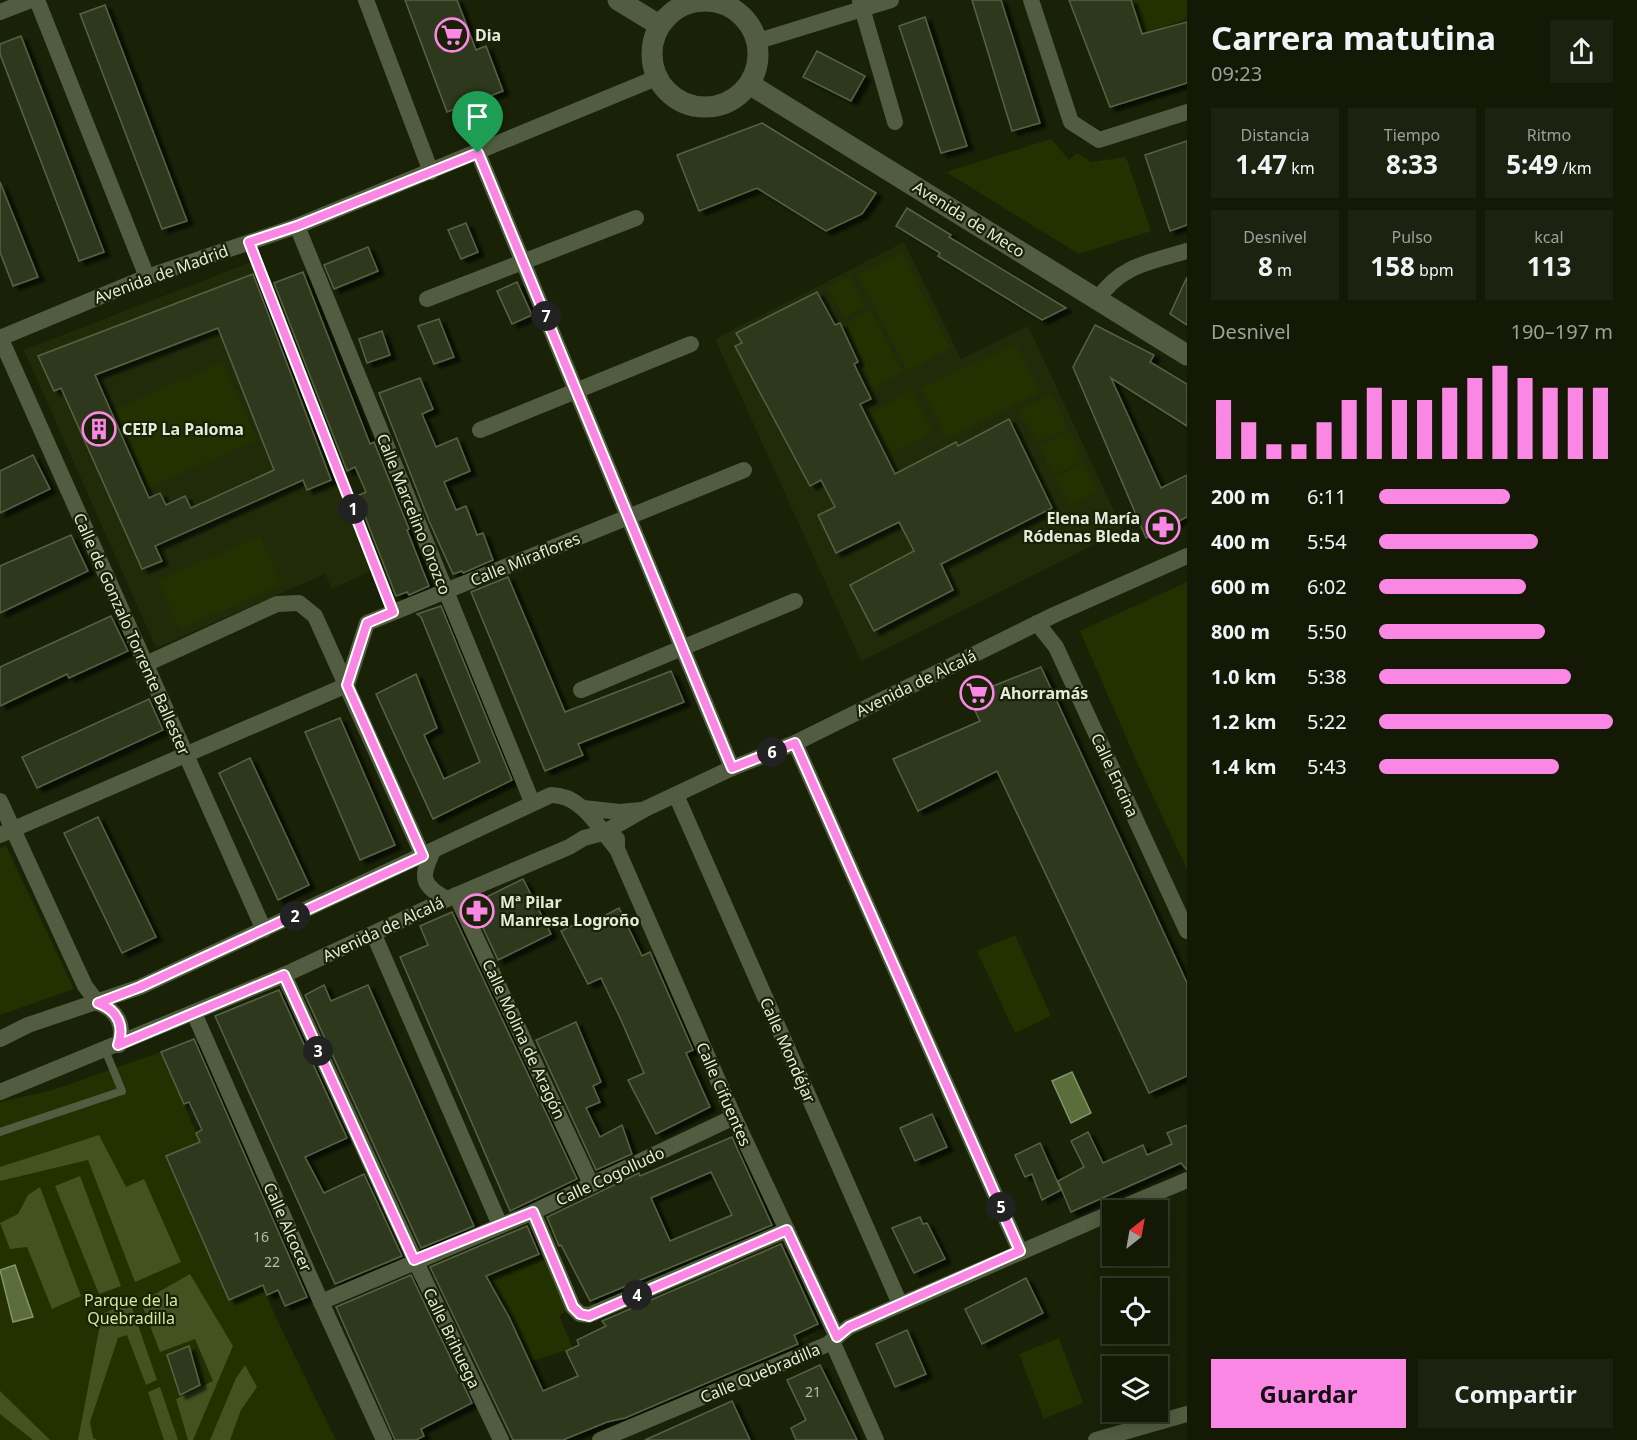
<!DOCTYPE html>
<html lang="es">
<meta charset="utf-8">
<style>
:root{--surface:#131905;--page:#1c220f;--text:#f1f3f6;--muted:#9da09a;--line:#323827;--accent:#fb87e5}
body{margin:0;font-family:"Noto Sans",sans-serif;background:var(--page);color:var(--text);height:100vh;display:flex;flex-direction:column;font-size:22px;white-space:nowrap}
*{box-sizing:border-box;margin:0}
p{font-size:20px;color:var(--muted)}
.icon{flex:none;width:33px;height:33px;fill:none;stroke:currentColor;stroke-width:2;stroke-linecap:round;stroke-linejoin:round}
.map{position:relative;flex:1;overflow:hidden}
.side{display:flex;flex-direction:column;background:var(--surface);width:450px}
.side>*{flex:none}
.needle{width:39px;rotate:31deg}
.controls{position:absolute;left:1102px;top:1200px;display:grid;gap:12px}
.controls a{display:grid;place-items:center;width:66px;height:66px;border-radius:0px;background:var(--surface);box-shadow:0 3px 15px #0003,0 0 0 2px var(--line);font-size:30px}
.pin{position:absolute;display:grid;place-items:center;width:51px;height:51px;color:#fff;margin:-62px -26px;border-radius:50% 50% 50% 0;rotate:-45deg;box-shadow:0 0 6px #0007}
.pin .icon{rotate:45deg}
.km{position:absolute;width:30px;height:30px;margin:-15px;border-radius:50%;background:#222;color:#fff;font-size:16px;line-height:30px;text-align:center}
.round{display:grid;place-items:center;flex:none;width:63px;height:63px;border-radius:0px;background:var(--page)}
.headline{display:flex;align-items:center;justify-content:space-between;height:102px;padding:0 24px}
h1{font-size:33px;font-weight:700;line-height:45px}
.metrics{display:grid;grid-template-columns:repeat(3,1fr);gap:9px;height:102px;padding:6px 24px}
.metrics div{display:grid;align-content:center;border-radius:0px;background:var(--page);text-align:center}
.metrics b{font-size:26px;font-weight:700}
.metrics small{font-size:16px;font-weight:400}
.metrics p{font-size:16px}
.chart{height:168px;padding:12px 24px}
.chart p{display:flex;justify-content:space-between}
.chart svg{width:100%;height:108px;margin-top:6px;stroke:var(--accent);stroke-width:6}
.cta{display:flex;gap:12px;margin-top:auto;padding:12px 24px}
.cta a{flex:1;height:69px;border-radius:0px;background:var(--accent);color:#111;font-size:24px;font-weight:700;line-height:69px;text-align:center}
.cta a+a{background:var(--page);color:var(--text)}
ul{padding:0 24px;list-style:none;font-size:20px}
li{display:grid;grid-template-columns:96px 72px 1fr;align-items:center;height:45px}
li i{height:15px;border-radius:8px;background:var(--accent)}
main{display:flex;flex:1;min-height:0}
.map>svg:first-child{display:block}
.built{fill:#212b09}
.green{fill:#233101}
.forest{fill:#425220}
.water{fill:#5b6d3a;stroke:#84936a;stroke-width:1.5}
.building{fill:#2e371d;stroke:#576245;stroke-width:1.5;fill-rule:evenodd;filter:url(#shadow)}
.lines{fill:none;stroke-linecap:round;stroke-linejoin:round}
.service{stroke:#515c40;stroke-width:8}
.pedestrian{stroke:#515c40;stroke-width:12}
.minor{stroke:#515c40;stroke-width:16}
.tertiary{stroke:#515c40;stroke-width:21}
.route-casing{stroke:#fff;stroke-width:12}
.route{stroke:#fb87e5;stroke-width:8}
.labels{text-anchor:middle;stroke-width:4.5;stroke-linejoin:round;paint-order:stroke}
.number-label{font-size:14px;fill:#b6beab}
.poi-label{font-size:16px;font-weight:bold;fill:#e4ebda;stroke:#192107;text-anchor:start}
.street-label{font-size:16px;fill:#e4ebda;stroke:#192107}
.park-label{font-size:16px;fill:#ceeb9c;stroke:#192107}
</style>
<main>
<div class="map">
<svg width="1187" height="1440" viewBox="0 0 1187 1440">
<defs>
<filter id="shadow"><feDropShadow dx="6" dy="4" stdDeviation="1.5" flood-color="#0009"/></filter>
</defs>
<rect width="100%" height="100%" fill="#192107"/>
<!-- built -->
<g class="built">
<path d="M904,242L961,359L1028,326L1123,530L861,661L715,339Z"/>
<path d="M254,261L373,570L332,589L325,574L156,648L24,350Z"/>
</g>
<!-- green -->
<g class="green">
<path d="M1130,0H1187V19L1142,34Z"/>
<path d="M1051,139L1069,160L1077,153L1091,162L1126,157L1151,231L1079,254L946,172Z"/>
<path d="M902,252L950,348L908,371L858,275Z"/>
<path d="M849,275L866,306L844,318L827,287Z"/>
<path d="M871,310L902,372L873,388L844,324Z"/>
<path d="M1016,344L1040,392L947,438L921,388Z"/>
<path d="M222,362L257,440L148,488L113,410Z"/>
<path d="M912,390L933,432L893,453L871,412Z"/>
<path d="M1051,394L1068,428L1037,443L1019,410Z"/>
<path d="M1070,431L1083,460L1053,475L1040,446Z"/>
<path d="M1084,463L1097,492L1069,507L1055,477Z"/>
<path d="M260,536L281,585L180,629L158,580Z"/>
<path d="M1187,582V869L1136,760L1080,631Z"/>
<path d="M6,846L74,989L0,1015V848Z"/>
<path d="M1015,935L1051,1016L1015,1033L977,951Z"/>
<path d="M161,1052L278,1322L336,1440H0V1102L53,1090Z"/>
<path d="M545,1251L569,1309L559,1316L573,1348L529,1362L486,1276Z"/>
<path d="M818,1324L821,1331L798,1344L794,1335Z"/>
<path d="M1059,1338L1083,1403L1044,1419L1019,1354Z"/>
</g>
<!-- forest -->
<g class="forest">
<path d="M99,1135L126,1187L144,1179L181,1262L135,1282L88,1160L0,1181V1167Z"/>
<path d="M80,1176L121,1286L99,1294L55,1186Z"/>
<path d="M40,1187L81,1296L52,1309L27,1247L10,1249L0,1223L18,1214L28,1195Z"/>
<path d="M190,1274L233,1346L193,1440H188L176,1399L213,1381L195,1339L160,1352L141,1302Z"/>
<path d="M130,1302L157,1380L146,1385L127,1335L118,1338L90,1422L93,1438L97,1440H78L102,1314Z"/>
<path d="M245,1365L257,1387L241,1410L230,1440H210L236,1378Z"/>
<path d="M160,1387L178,1440H164L148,1392Z"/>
<path d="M0,1391L50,1440H33L0,1414Z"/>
</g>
<!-- water -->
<g class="water">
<path d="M1072,1072L1091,1113L1071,1123L1052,1081Z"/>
<path d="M15,1265L33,1317L13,1322L0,1270Z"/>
</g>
<!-- building -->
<g class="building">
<path d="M405,0H457L476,50L486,46L503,91L447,112Z"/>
<path d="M972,0H1001L1040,123L1012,131Z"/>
<path d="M1069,0H1131L1142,34L1187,22V83L1110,107Z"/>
<path d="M105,5L187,221L162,229L80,14Z"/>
<path d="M925,17L967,146L941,153L899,26Z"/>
<path d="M21,36L104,252L79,261L0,54V44Z"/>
<path d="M817,51L865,76L851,101L803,77Z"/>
<path d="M762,123L876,193L862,214L826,231L757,188L699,211L677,155Z"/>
<path d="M1187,141V225L1170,231L1145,155Z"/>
<path d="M0,182L38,277L13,286L0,252Z"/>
<path d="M907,208L951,235L949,237L1066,308L1042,320L938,256L940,253L896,226Z"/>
<path d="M466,223L478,252L461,259L448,230Z"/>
<path d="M368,247L378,271L334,289L324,265Z"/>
<path d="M303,272L370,444L374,442L409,529L407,530L429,586L409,595L407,592L396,596L357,496L366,492L355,467L347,471L274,283Z"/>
<path d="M253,274L331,480L307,490L303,480L155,546L162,561L142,569L61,388L54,391L38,356ZM218,328L274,470L191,508L185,496L166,505L160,493L149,498L95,375Z"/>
<path d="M1187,277V325L1170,314Z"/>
<path d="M517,282L532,315L512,324L497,291Z"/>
<path d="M817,292L835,325L840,323L858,362L854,364L871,399L860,404L895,474L956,442L958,446L1009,419L1052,508L941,564L953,590L874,631L850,585L914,551L899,522L836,553L818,515L835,507L821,480L810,486L735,346L742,343L736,333Z"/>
<path d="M439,319L454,357L434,364L418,326Z"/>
<path d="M1095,325L1154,355L1150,362L1187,384V426L1111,378L1161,488L1187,475V517L1146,538L1073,367Z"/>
<path d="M382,331L390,355L367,363L359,339Z"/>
<path d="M420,378L433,409L422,414L436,447L457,438L470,471L444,482L456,510L466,506L477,535L483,533L493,560L463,573L462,571L453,574L429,521L379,393Z"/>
<path d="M33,455L50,489L0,513V471Z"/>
<path d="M71,535L88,571L0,613V566Z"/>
<path d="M508,577L565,712L671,671L684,702L578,744L583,755L545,771L471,592Z"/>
<path d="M441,606L512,780L433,819L376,694L416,674L437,728L424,735L444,779L480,762L421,617L417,614Z"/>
<path d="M111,616L128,651L69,678L67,674L0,706V667Z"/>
<path d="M1041,667L1187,983V1076L1149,1093L997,771L918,811L893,759L980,721L968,696Z"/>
<path d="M149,699L163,730L37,788L22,757Z"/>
<path d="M340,718L395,845L360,860L305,732Z"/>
<path d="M250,758L309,885L278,900L219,773Z"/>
<path d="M98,817L156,937L122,953L64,833Z"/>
<path d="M523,879L551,934L498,960L472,904Z"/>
<path d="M619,908L642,956L650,952L693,1050L686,1053L710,1107L656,1134L628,1080L644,1073L621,1020L601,978L588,984L561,931L584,920L587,925Z"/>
<path d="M452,912L577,1179L510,1211L400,957L428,945L420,926Z"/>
<path d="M324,985L331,1001L368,985L474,1226L421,1248L305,995Z"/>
<path d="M279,990L347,1138L305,1157L324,1193L364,1174L402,1256L335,1284L215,1016Z"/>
<path d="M576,1022L601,1082L593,1086L600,1102L586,1108L600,1137L622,1125L632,1154L596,1170L536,1040Z"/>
<path d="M194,1039L307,1297L285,1306L278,1290L267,1295L263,1285L229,1300L166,1156L200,1142L196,1133L202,1130L189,1102L184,1104L161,1052Z"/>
<path d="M932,1114L947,1147L915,1161L900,1128Z"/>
<path d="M1187,1125V1170L1181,1163L1071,1212L1058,1181L1084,1167L1071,1141L1088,1132L1103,1163L1143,1145L1147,1155L1172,1144L1167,1133Z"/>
<path d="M732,1137L772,1225L590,1301L561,1245L559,1246L547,1217L639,1173L640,1176ZM711,1172L732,1215L670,1241L651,1198Z"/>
<path d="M1040,1143L1061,1190L1042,1200L1032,1174L1025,1177L1015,1155Z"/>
<path d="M920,1217L923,1224L927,1223L945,1259L914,1273L892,1228Z"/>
<path d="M527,1226L539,1254L486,1276L509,1317L543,1391L578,1376L566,1351L579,1345L577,1340L606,1326L602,1321L781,1244L818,1324L794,1335L798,1344L625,1418L607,1422L563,1440H513L430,1267Z"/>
<path d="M411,1275L472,1403L421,1429L424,1436L416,1440H395L336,1307Z"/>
<path d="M1026,1278L1043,1313L982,1344L965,1309Z"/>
<path d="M907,1330L926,1374L895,1387L876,1344Z"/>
<path d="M189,1346L200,1385L180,1395L167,1355Z"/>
<path d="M820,1365L840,1405L857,1440H796L791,1428L806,1420L787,1380Z"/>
<path d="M732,1401L750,1440H645Z"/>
</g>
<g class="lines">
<!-- service -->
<path class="service" d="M0,1132L122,1091L105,1050"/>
<!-- pedestrian -->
<path class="pedestrian" d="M249,242L393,612"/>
<!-- minor -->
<g class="minor">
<path d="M37,0L147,277"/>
<path d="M366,0L431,172"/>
<path d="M693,0V1"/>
<path d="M1031,0L1071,122L1099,140L1187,112"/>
<path d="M860,1L895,122"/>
<path d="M0,12L31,0"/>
<path d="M758,41L891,0"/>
<path d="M478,153L732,768"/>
<path d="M297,226L532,802"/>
<path d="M427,299L636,218"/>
<path d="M1098,299C1120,265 1151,262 1187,251"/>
<path d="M0,337L264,930"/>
<path d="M0,338L147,277L297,226L656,78"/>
<path d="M480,430L691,344"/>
<path d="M1037,623L1056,647L1187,931"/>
<path d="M146,664L277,604L299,603L315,616L423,856"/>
<path d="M347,685L367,623L744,470"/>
<path d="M581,690L795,601"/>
<path d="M795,743L1020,1251"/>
<path d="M676,795L900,1304"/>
<path d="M0,801L85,986L98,1003"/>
<path d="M583,808L620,812L641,810"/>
<path d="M0,835L347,685"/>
<path d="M617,839V849L734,1117L837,1337"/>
<path d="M433,851C421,876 420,885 447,899"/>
<path d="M456,895L591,1184"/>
<path d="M374,935L500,1225"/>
<path d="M284,975L415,1260L501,1440"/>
<path d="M98,1003C117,1010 125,1025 119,1045"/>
<path d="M194,1013L321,1302L384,1440"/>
<path d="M0,1039L28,1025L140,987L551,795C582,795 598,827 617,849"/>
<path d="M0,1092L284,975L447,899L569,847L584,838L603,833L645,809L732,768L795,743L1054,615L1187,556"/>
<path d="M1116,1210L1187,1180"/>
<path d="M533,1212L573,1307L580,1314L589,1315L787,1230"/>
<path d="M321,1302L533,1212L734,1117"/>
<path d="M832,1341L876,1440"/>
<path d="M600,1440L828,1344L849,1327L1113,1212"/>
<path d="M1096,1440L1187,1414"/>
</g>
<!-- tertiary -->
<g class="tertiary">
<path d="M618,0L659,25"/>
<circle cx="705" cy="54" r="53"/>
<path d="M751,85L1187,355"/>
</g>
</g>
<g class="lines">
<!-- route casing -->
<g class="route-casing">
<path id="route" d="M478,153L732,768L795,743L1020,1251L849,1327L837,1337L787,1230L589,1316L580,1314L573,1307L533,1212L414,1260L284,975L118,1045C125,1025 117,1010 98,1003L140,987L423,856L347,685L367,623L393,612L249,242L297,226Z"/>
</g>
<!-- route -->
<use href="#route" class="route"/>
</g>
<!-- icons -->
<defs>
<g id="supermarket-ring" transform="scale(1.725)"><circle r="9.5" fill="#192107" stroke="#fb87e5" stroke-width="1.5"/><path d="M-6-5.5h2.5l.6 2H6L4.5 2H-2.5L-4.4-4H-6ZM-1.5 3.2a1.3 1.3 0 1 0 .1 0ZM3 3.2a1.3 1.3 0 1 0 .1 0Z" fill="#fb87e5"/></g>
<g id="building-ring" transform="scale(1.725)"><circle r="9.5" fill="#192107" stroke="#fb87e5" stroke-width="1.5"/><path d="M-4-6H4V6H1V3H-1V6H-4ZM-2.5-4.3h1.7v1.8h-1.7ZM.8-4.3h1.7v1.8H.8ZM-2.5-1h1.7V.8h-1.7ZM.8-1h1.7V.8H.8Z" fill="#fb87e5"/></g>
<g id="pharmacy-ring" transform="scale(1.725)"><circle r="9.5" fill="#192107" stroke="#fb87e5" stroke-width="1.5"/><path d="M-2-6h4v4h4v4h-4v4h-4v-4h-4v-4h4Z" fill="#fb87e5"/></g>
</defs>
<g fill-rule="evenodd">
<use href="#supermarket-ring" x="452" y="35"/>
<use href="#building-ring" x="99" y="429"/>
<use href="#pharmacy-ring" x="1163" y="527"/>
<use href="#supermarket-ring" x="977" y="693"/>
<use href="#pharmacy-ring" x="477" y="911"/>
</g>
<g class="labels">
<!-- number labels -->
<g class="number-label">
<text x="261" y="1242">16</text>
<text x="272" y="1267">22</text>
<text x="813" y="1397">21</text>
</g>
<!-- poi labels -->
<g class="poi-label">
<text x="475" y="41">Dia</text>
<text x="122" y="435">CEIP La Paloma</text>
<text x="1140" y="524" text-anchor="end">Elena María<tspan x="1140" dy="18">Ródenas Bleda</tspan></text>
<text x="1000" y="699">Ahorramás</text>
<text x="500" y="908">Mª Pilar<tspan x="500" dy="18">Manresa Logroño</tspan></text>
</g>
<!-- street labels -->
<g class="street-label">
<text transform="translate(969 219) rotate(32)" y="6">Avenida de Meco</text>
<text transform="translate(161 274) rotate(-20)" y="6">Avenida de Madrid</text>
<text transform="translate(414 514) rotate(68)" y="6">Calle Marcelino Orozco</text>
<text transform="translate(525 559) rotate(-22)" y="6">Calle Miraflores</text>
<text transform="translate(132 634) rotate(66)" y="6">Calle de Gonzalo Torrente Ballester</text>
<text transform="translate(916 683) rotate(-26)" y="6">Avenida de Alcalá</text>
<text transform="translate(1115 775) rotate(65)" y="6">Calle Encina</text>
<text transform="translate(383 929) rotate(-25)" y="6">Avenida de Alcalá</text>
<text transform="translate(524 1039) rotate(65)" y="6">Calle Molina de Aragón</text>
<text transform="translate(788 1050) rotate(66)" y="6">Calle Mondéjar</text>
<text transform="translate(724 1094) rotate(66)" y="6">Calle Cifuentes</text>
<text transform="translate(610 1176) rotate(-25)" y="6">Calle Cogolludo</text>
<text transform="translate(288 1227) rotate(66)" y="6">Calle Alcocer</text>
<text transform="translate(452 1338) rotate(64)" y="6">Calle Brihuega</text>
<text transform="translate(760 1373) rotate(-23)" y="6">Calle Quebradilla</text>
</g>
<!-- park labels -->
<g class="park-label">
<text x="131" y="1306">Parque de la<tspan x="131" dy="18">Quebradilla</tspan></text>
</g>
</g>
</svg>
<div class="controls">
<a><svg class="needle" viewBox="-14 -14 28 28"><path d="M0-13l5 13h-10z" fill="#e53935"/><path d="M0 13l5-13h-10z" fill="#9da09a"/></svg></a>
<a><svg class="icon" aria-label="locate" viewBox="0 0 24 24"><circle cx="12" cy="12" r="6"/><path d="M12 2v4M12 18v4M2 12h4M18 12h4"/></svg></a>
<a><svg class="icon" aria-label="layers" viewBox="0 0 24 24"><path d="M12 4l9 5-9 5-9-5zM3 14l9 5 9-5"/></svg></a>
</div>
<div class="pin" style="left:478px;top:153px;background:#1e9e55"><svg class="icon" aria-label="arrive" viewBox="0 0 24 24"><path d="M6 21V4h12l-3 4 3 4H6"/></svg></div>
<b class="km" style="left:353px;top:509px">1</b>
<b class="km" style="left:295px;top:916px">2</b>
<b class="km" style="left:318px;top:1051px">3</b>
<b class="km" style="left:637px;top:1295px">4</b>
<b class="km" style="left:1001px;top:1207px">5</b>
<b class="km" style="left:772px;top:752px">6</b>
<b class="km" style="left:546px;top:316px">7</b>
</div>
<section class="side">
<div class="headline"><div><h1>Carrera matutina</h1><p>09:23</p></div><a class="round"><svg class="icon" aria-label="share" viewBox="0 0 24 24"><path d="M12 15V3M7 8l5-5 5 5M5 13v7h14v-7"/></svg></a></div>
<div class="metrics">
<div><p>Distancia</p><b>1.47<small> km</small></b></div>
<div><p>Tiempo</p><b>8:33</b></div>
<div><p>Ritmo</p><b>5:49<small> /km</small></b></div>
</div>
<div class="metrics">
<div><p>Desnivel</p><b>8<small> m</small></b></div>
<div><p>Pulso</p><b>158<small> bpm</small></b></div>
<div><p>kcal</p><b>113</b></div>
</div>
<div class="chart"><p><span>Desnivel</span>190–197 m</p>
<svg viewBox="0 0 160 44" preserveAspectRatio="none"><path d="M5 44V20M15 44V29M25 44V38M35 44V38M45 44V29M55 44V20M65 44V15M75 44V20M85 44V20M95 44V15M105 44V11M115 44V6M125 44V11M135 44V15M145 44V15M155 44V15"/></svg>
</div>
<ul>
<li><b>200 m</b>6:11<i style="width:56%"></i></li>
<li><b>400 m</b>5:54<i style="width:68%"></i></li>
<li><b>600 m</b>6:02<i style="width:63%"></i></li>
<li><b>800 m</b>5:50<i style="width:71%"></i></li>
<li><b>1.0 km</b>5:38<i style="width:82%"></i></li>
<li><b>1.2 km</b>5:22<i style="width:100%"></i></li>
<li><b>1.4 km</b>5:43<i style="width:77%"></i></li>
</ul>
<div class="cta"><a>Guardar</a><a>Compartir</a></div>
</section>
</main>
